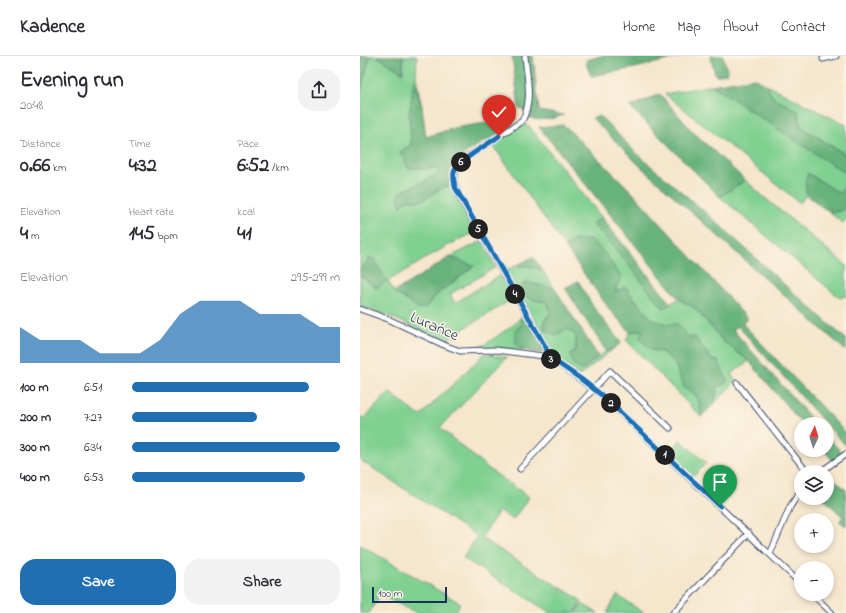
<!DOCTYPE html>
<meta charset="utf-8">
<style>
:root{--surface:#fff;--page:#f2f2f3;--text:#2b2b33;--muted:#7c7c81;--line:#e1e1e2;--accent:#1f6fb2}
body{margin:0;font-family:"Indie Flower",sans-serif;background:var(--page);color:var(--text);height:100vh;display:flex;flex-direction:column;font-size:15px;white-space:nowrap}
*{box-sizing:border-box;margin:0}
p{font-size:13px;color:var(--muted)}
.icon{flex:none;width:22px;height:22px;fill:none;stroke:currentColor;stroke-width:2;stroke-linecap:round;stroke-linejoin:round}
.map{position:relative;flex:1;overflow:hidden}
.panel{display:flex;flex-direction:column;background:var(--surface);width:360px}
.panel>*{flex:none}
.needle{width:26px;rotate:4deg}
.controls{position:absolute;left:434px;top:361px;display:grid;gap:8px}
.controls a{display:grid;place-items:center;width:40px;height:40px;border-radius:50%;background:var(--surface);box-shadow:0 2px 6px #0003;font-size:20px}
.scale{position:absolute;left:12px;bottom:10px;width:75px;box-sizing:border-box;padding-left:4px;border:2px solid #1b2f5e;border-top:0;font-size:11px;line-height:14px;white-space:nowrap;color:#1b2f5e;-webkit-text-stroke:3px #fcf5e5;paint-order:stroke}
.pin{position:absolute;display:grid;place-items:center;width:34px;height:34px;color:#fff;margin:-41px -17px;border-radius:50% 50% 50% 0;rotate:-45deg;box-shadow:0 0 4px #0007}
.pin .icon{rotate:45deg}
.km{position:absolute;width:20px;height:20px;margin:-10px;border-radius:50%;background:#222;color:#fff;font-size:11px;line-height:20px;text-align:center}
.round{display:grid;place-items:center;flex:none;width:42px;height:42px;border-radius:16px;background:var(--page)}
.head{display:flex;align-items:center;justify-content:space-between;height:68px;padding:0 20px}
h1{font-size:22px;font-weight:700;line-height:30px}
.metrics{display:grid;grid-template-columns:repeat(3,1fr);gap:6px;height:68px;padding:4px 20px}
.metrics div{display:grid;align-content:center}
.metrics b{font-size:20px;font-weight:700}
.metrics small{font-size:11px;font-weight:400}
.metrics p{font-size:11px}
.chart{height:112px;padding:8px 20px}
.chart p{display:flex;justify-content:space-between}
.chart svg{width:100%;height:72px;margin-top:4px;fill:var(--accent);opacity:.7}
.action{display:flex;gap:8px;margin-top:auto;padding:8px 20px}
.action a{flex:1;height:46px;border-radius:16px;background:var(--accent);color:#fff;font-size:16px;font-weight:700;line-height:46px;text-align:center}
.action a+a{background:var(--page);color:var(--text)}
ul{padding:0 20px;list-style:none;font-size:13px}
li{display:grid;grid-template-columns:64px 48px 1fr;align-items:center;height:30px}
li i{height:10px;border-radius:5px;background:var(--accent)}
header{display:flex;align-items:center;gap:24px;box-sizing:border-box;height:56px;padding:0 20px;background:var(--surface);border-bottom:1px solid var(--line)}
header strong{font-size:19px}
nav{display:flex;gap:22px;margin-inline-start:auto;font-size:14px}
main{display:flex;flex:1;min-height:0}
.map>svg:first-child{display:block}
.green{fill:#80d091;stroke:#4e8078}
.forest{fill:#68b27b;stroke:#42706c}
.lines{fill:none;stroke-linecap:round;stroke-linejoin:round}
.street-casing{stroke:#3c4a6e;stroke-width:7}
.street{stroke:#fff;stroke-width:5}
.route-casing{stroke:#fff;stroke-width:8}
.route{stroke:#1f6fb2;stroke-width:5}
.labels{text-anchor:middle;stroke-width:3;stroke-linejoin:round;paint-order:stroke}
.street-label{font-size:16px;fill:#1b2f5e;stroke:#fcf5e5}
</style>
<header>
<strong>Kadence</strong>
<nav><a>Home</a><a>Map</a><a>About</a><a>Contact</a></nav>
</header>
<main>
<section class="panel">
<div class="head"><div><h1>Evening run</h1><p>20:48</p></div><a class="round"><svg class="icon" aria-label="share" viewBox="0 0 24 24"><path d="M12 15V3M7 8l5-5 5 5M5 13v7h14v-7"/></svg></a></div>
<div class="metrics">
<div><p>Distance</p><b>0.66<small> km</small></b></div>
<div><p>Time</p><b>4:32</b></div>
<div><p>Pace</p><b>6:52<small> /km</small></b></div>
</div>
<div class="metrics">
<div><p>Elevation</p><b>4<small> m</small></b></div>
<div><p>Heart rate</p><b>145<small> bpm</small></b></div>
<div><p>kcal</p><b>41</b></div>
</div>
<div class="chart"><p><span>Elevation</span>295–299 m</p>
<svg viewBox="0 0 160 44" preserveAspectRatio="none"><path d="M0 44V22L10 30L20 30L30 30L40 38L50 38L60 38L70 30L80 14L90 6L100 6L110 6L120 14L130 14L140 14L150 22L160 22V44z"/></svg>
</div>
<ul>
<li><b>100 m</b>6:51<i style="width:85%"></i></li>
<li><b>200 m</b>7:27<i style="width:60%"></i></li>
<li><b>300 m</b>6:34<i style="width:100%"></i></li>
<li><b>400 m</b>6:53<i style="width:83%"></i></li>
</ul>
<div class="action"><a>Save</a><a>Share</a></div>
</section>
<div class="map">
<svg width="486" height="557" viewBox="0 0 486 557">
<rect width="100%" height="100%" fill="#fcf5e5"/>
<filter id="ink" filterUnits="userSpaceOnUse"><feTurbulence type="fractalNoise" baseFrequency=".025" numOctaves="2"/><feDisplacementMap in="SourceGraphic" scale="8" xChannelSelector="R" yChannelSelector="G"/><feConvolveMatrix kernelMatrix="1 2 1 2 8 2 1 2 1" color-interpolation-filters="sRGB"/></filter>
<filter id="wash" filterUnits="userSpaceOnUse"><feTurbulence type="fractalNoise" baseFrequency=".012" numOctaves="4" result="noise"/><feDisplacementMap in="SourceGraphic" scale="16" xChannelSelector="R" yChannelSelector="G"/><feGaussianBlur stdDeviation="0.9" result="paint"/><feColorMatrix in="noise" values="0 0 0 0 0 0 0 0 0 0 0 0 0 0 0 0 0 1.4 0 .05"/><feComposite in="paint" operator="in"/></filter>
<g filter="url(#wash)">
<rect width="100%" height="100%" fill="#f5e6cc"/>
<!-- green -->
<g class="green">
<path d="M10,0H17L43,16V0H57L56,20L62,51L54,25L51,89L40,95L80,112L76,120L41,136L46,145L48,143C64,148 67,140 80,133C84,131 89,130 93,129L117,175L85,191L28,225L34,236L51,247L57,253L65,252L76,239L114,210L90,201L122,185L136,211L90,238L95,247L140,219L154,242L82,286C56,272 29,258 0,251V219L16,232L9,202L4,210L0,213V37Z"/>
<path d="M352,29L486,117V130L479,138L448,118L447,138L440,147L305,38Z"/>
<path d="M407,29L486,69V99L441,71L438,55L411,41Z"/>
<path d="M163,68L169,70L242,162L232,168L245,180L303,251L319,243L335,252L364,286L389,305L371,318L376,325L354,348L358,330L351,303L335,281H328L318,269L306,268L291,263L265,231L255,237L214,184L205,191L132,88L150,75Z"/>
<path d="M385,124L405,142L486,209V240L480,242L360,141Z"/>
<path d="M486,151V164L483,167L469,156C475,156 482,156 486,151Z"/>
<path d="M155,210H168L182,214L195,233L166,226L173,244L187,246L191,256L184,265L207,273L216,279V294L222,314L246,295L252,294L219,320L197,303L146,215Z"/>
<path d="M160,262L162,268L159,291L165,294L109,291L124,289L152,270Z"/>
<path d="M283,274L281,283L291,294L302,296L314,306L325,333L335,338L340,348L341,361L266,284L270,276Z"/>
<path d="M124,298L147,301L80,372L129,413L169,441L153,464L139,455L121,482L222,545L215,557H191L103,502L117,480L0,404V360L4,363L29,336L60,360Z"/>
<path d="M320,384L346,407L334,420L309,399Z"/>
<path d="M0,489L100,547L95,557H57L20,539L9,557H0Z"/>
<path d="M257,539L284,557H247Z"/>
<path d="M222,548L238,557H216Z"/>
</g>
<!-- forest -->
<g class="forest">
<path d="M0,0H10L0,37Z"/>
<path d="M17,0H43V17Z"/>
<path d="M152,0H173L179,55L204,59C192,63 180,66 168,61L170,56L159,52Z"/>
<path d="M241,0H320V1L275,12L231,20L227,10L226,4Z"/>
<path d="M350,0H363L368,17L356,20Z"/>
<path d="M394,22L407,29L412,41L438,55L441,71L486,99V117L454,97L352,29Z"/>
<path d="M54,24L62,51L66,81L94,72L157,62C155,65 153,68 151,70C136,83 91,95 91,120C91,123 92,126 93,129C89,130 84,131 80,133C67,140 64,148 48,143L41,151L38,141L41,136L75,120L80,113L48,112L40,95L51,89L49,59Z"/>
<path d="M300,38L332,75L385,124L360,141L270,51Z"/>
<path d="M240,60L278,99L351,161L425,229L486,283V295L279,109L232,62Z"/>
<path d="M204,69L270,134L388,263L382,267L486,377V390L378,270L373,274L456,368H442L389,305L364,286L335,252L319,243L179,71Z"/>
<path d="M448,117L479,137L486,130V151C472,164 458,147 447,139L445,127Z"/>
<path d="M242,162L311,248L303,252L245,180L232,168Z"/>
<path d="M214,184H232L246,199L261,221L255,236L265,231L291,263L306,268H318L328,281H335L351,303L358,305L367,323L365,329L358,330L354,348L341,361L340,348L335,338L325,333L314,306L302,296L291,294L280,283L283,274L270,276L250,254L205,191Z"/>
<path d="M90,201L114,210L76,239L65,252L57,253L51,247L34,236Z"/>
<path d="M173,201L182,214L168,210H155Z"/>
<path d="M9,202L14,203L27,225L17,232L0,219V213L4,210Z"/>
<path d="M218,225L234,252L261,287L252,294L246,295L205,232Z"/>
<path d="M166,226L195,233L238,300L222,314L214,310L210,299L216,294V279L207,273L196,279L184,274V265L191,256L187,246L173,244L163,239L161,230Z"/>
<path d="M164,258L184,294L181,297C164,294 153,294 155,274L162,268L160,262Z"/>
<path d="M467,380L482,397L473,405L464,394H467Z"/>
<path d="M467,417L486,434V470L479,465L483,461L463,442H467Z"/>
</g>
</g>
<g filter="url(#ink)">
<g class="lines">
<!-- street casing -->
<g class="street-casing">
<g id="street">
<path d="M165,0C167,21 173,46 162,65L101,105C90,121 93,127 101,143L186,292L189,301"/>
<path d="M463,3L476,0"/>
<path d="M0,253L28,263L84,289L100,295L136,294L183,300L189,301L195,305L244,341L441,528"/>
<path d="M377,327L447,416"/>
<path d="M160,413L250,315L310,372"/>
<path d="M460,416L486,398"/>
<path d="M410,498L430,451L441,434"/>
<path d="M452,538L472,557"/>
<path d="M313,557L389,477"/>
</g>
</g>
<!-- street -->
<use href="#street" class="street"/>
</g>
</g>
<g class="lines" filter="url(#ink)">
<!-- route casing -->
<g class="route-casing">
<path id="route" d="M139,80C129,88 97,105 94,116C93,121 94,126 95,131L186,292L189,301L221,323L244,341L360,450"/>
</g>
<!-- route -->
<use href="#route" class="route"/>
</g>
<g class="labels">
<!-- street labels -->
<g class="street-label">
<text transform="translate(75 269) rotate(23)" y="6">Lurańce</text>
</g>
</g>
</svg>
<div class="controls">
<a><svg class="needle" viewBox="-14 -14 28 28"><path d="M0-13l5 13h-10z" fill="#e53935"/><path d="M0 13l5-13h-10z" fill="#7c7c81"/></svg></a>
<a><svg class="icon" aria-label="layers" viewBox="0 0 24 24"><path d="M12 4l9 5-9 5-9-5zM3 14l9 5 9-5"/></svg></a>
<a>+</a>
<a>−</a>
</div>
<div class="scale">100 m</div>
<div class="pin" style="left:360px;top:450px;background:#1e9e55"><svg class="icon" aria-label="arrive" viewBox="0 0 24 24"><path d="M6 21V4h12l-3 4 3 4H6"/></svg></div>
<div class="pin" style="left:139px;top:80px;background:#d93025"><svg class="icon" aria-label="check" viewBox="0 0 24 24"><path d="M5 12l5 5 9-10"/></svg></div>
<b class="km" style="left:305px;top:399px">1</b>
<b class="km" style="left:251px;top:347px">2</b>
<b class="km" style="left:191px;top:303px">3</b>
<b class="km" style="left:155px;top:238px">4</b>
<b class="km" style="left:118px;top:173px">5</b>
<b class="km" style="left:101px;top:106px">6</b>
</div>
</main>
